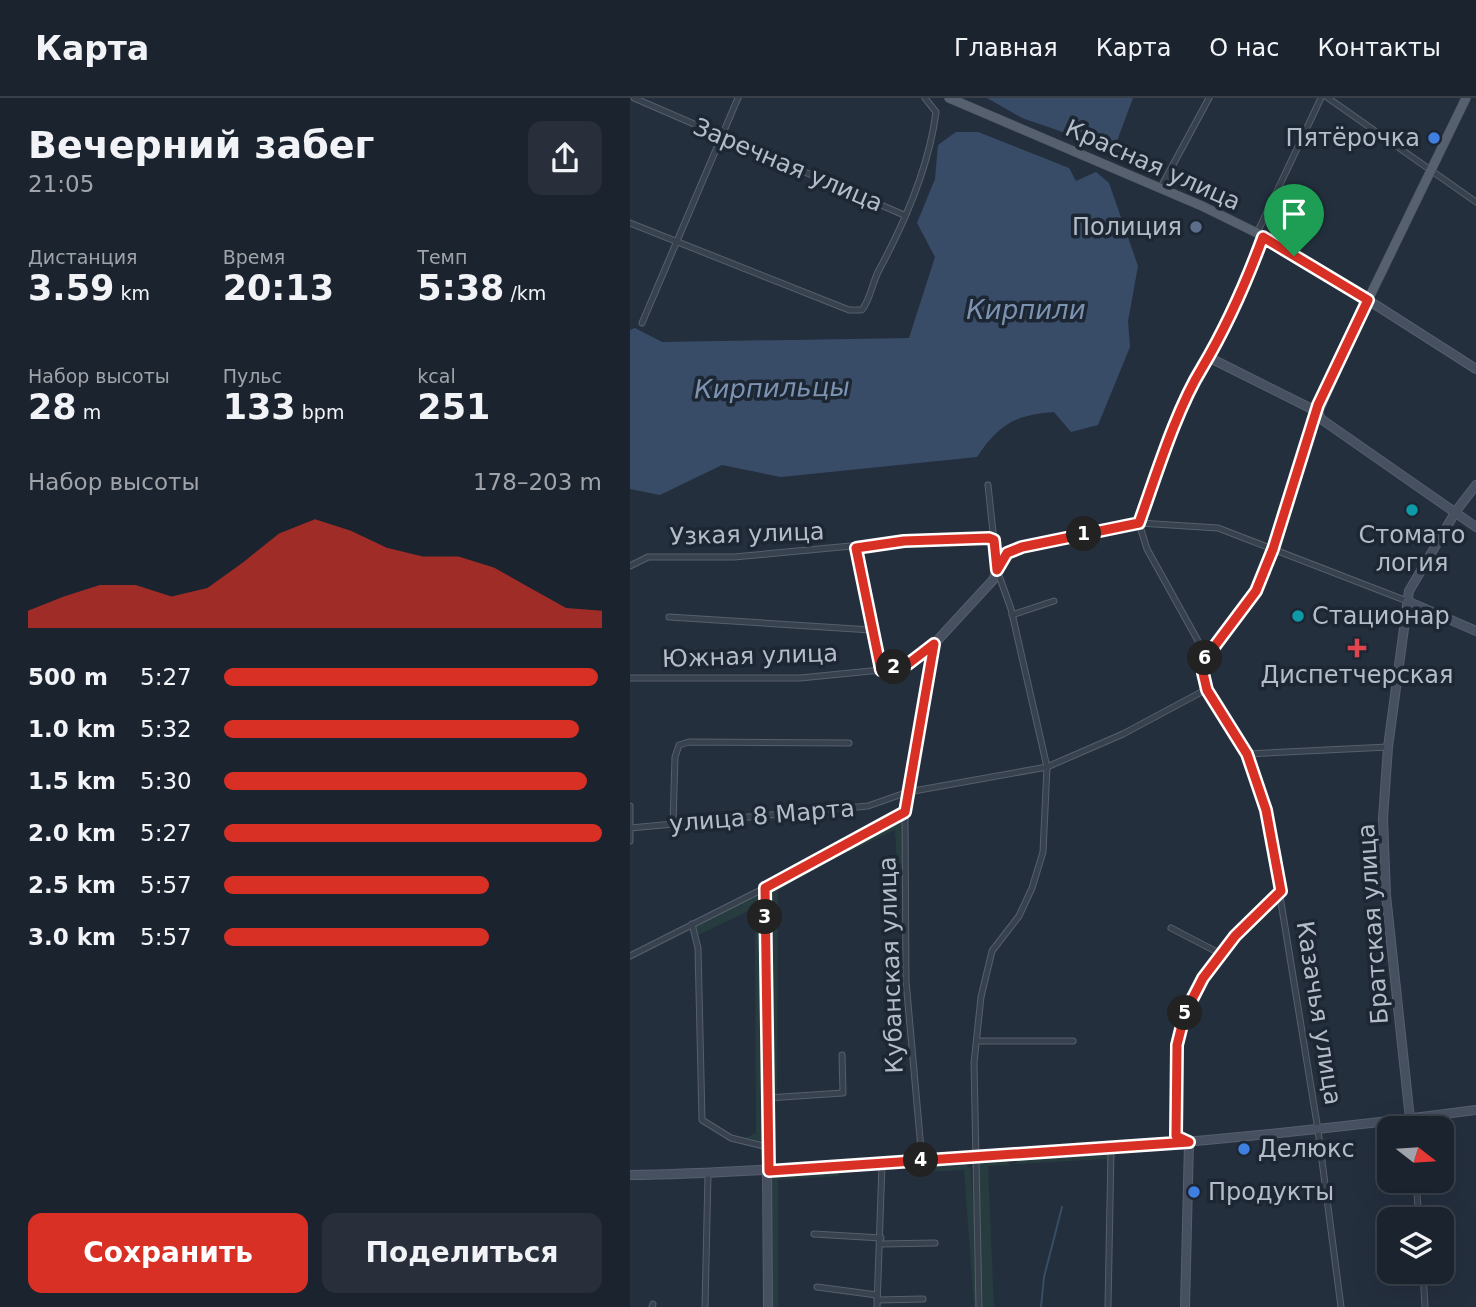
<!DOCTYPE html>
<html lang="ru">
<meta charset="utf-8">
<style>
:root{--surface:#1b232e;--page:#282f3a;--text:#f1f3f6;--muted:#a0a4aa;--line:#39404a;--accent:#d93025}
body{margin:0;font-family:"DejaVu Sans",sans-serif;background:var(--page);color:var(--text);height:100vh;display:flex;flex-direction:column;font-size:26px;white-space:nowrap}
*{box-sizing:border-box;margin:0}
p{font-size:23px;color:var(--muted)}
.icon{flex:none;width:38px;height:38px;fill:none;stroke:currentColor;stroke-width:2;stroke-linecap:round;stroke-linejoin:round}
.map{position:relative;flex:1;overflow:hidden}
.sheet{display:flex;flex-direction:column;background:var(--surface);width:630px}
.sheet>*{flex:none}
.needle{width:46px;rotate:107deg}
.tools{position:absolute;left:747px;top:1018px;display:grid;gap:14px}
.tools a{display:grid;place-items:center;width:77px;height:77px;border-radius:14px;background:var(--surface);box-shadow:0 7px 28px #0002,0 0 0 2px var(--line);font-size:35px}
.pin{position:absolute;display:grid;place-items:center;width:60px;height:60px;color:#fff;margin:-72px -30px;border-radius:50% 50% 50% 0;rotate:-45deg;box-shadow:0 0 7px #0007}
.pin .icon{rotate:45deg}
.km{position:absolute;width:35px;height:35px;margin:-18px;border-radius:50%;background:#222;color:#fff;font-size:19px;line-height:35px;text-align:center}
.round{display:grid;place-items:center;flex:none;width:74px;height:74px;border-radius:14px;background:var(--page)}
.headline{display:flex;align-items:center;justify-content:space-between;height:119px;padding:0 28px}
h1{font-size:38px;font-weight:800;line-height:52px}
.metrics{display:grid;grid-template-columns:repeat(3,1fr);gap:10px;height:119px;padding:7px 28px}
.metrics div{display:grid;align-content:center}
.metrics b{font-size:35px;font-weight:800}
.metrics small{font-size:19px;font-weight:400}
.metrics p{font-size:19px}
.chart{height:196px;padding:14px 28px}
.chart p{display:flex;justify-content:space-between}
.chart svg{width:100%;height:126px;margin-top:7px;fill:var(--accent);opacity:.7}
.primary-button{display:flex;gap:14px;margin-top:auto;padding:14px 28px}
.primary-button a{flex:1;height:80px;border-radius:14px;background:var(--accent);color:#fff;font-size:28px;font-weight:800;line-height:80px;text-align:center}
.primary-button a+a{background:var(--page);color:var(--text)}
ul{padding:0 28px;list-style:none;font-size:23px}
li{display:grid;grid-template-columns:112px 84px 1fr;align-items:center;height:52px}
li i{height:18px;border-radius:9px;background:var(--accent)}
header{display:flex;align-items:center;gap:42px;box-sizing:border-box;height:98px;padding:0 35px;background:var(--surface);border-bottom:2px solid var(--line)}
header strong{font-size:33px}
nav{display:flex;gap:38px;margin-inline-start:auto;font-size:24px}
main{display:flex;flex:1;min-height:0}
.map>svg:first-child{display:block}
.green{fill:#263c3f}
.water{fill:#394c67}
.lines{fill:none;stroke-linecap:round;stroke-linejoin:round}
.stream{stroke:#394c67;stroke-width:2}
.street-casing{stroke:#565f6c;stroke-width:7}
.secondary-casing{stroke:#565f6c;stroke-width:10}
.primary-casing{stroke:#414a57;stroke-width:10}
.street{stroke:#38414e;stroke-width:5}
.secondary{stroke:#465061;stroke-width:8}
.primary{stroke:#56606e;stroke-width:9}
.route-casing{stroke:#fff;stroke-width:14}
.route{stroke:#d93025;stroke-width:9}
.shop-dot{fill:#3f7fe0;stroke:#1d2633;stroke-width:2.5}
.service-dot{fill:#5c6f8a;stroke:#1d2633;stroke-width:2.5}
.culture-dot{fill:#0f9aa8;stroke:#1d2633;stroke-width:2.5}
.health-dot{fill:#e0444e;stroke:#1d2633;stroke-width:2.5}
.labels{text-anchor:middle;stroke-width:7;stroke-linejoin:round;paint-order:stroke}
.poi-label{font-size:24px;fill:#b4bcc9;stroke:#1d2633;text-anchor:start}
.street-label{font-size:24px;fill:#b4bcc9;stroke:#1d2633}
.water-label{font-size:26px;font-style:italic;fill:#7c92b1;stroke:#1d2633}
</style>
<header>
<strong>Карта</strong>
<nav><a>Главная</a><a>Карта</a><a>О нас</a><a>Контакты</a></nav>
</header>
<main>
<section class="sheet">
<div class="headline"><div><h1>Вечерний забег</h1><p>21:05</p></div><a class="round"><svg class="icon" aria-label="share" viewBox="0 0 24 24"><path d="M12 15V3M7 8l5-5 5 5M5 13v7h14v-7"/></svg></a></div>
<div class="metrics">
<div><p>Дистанция</p><b>3.59<small> km</small></b></div>
<div><p>Время</p><b>20:13</b></div>
<div><p>Темп</p><b>5:38<small> /km</small></b></div>
</div>
<div class="metrics">
<div><p>Набор высоты</p><b>28<small> m</small></b></div>
<div><p>Пульс</p><b>133<small> bpm</small></b></div>
<div><p>kcal</p><b>251</b></div>
</div>
<div class="chart"><p><span>Набор высоты</span>178–203 m</p>
<svg viewBox="0 0 160 44" preserveAspectRatio="none"><path d="M0 44V38L10 33L20 29L30 29L40 33L50 30L60 21L70 11L80 6L90 10L100 16L110 19L120 19L130 23L140 30L150 37L160 38V44z"/></svg>
</div>
<ul>
<li><b>500 m</b>5:27<i style="width:99%"></i></li>
<li><b>1.0 km</b>5:32<i style="width:94%"></i></li>
<li><b>1.5 km</b>5:30<i style="width:96%"></i></li>
<li><b>2.0 km</b>5:27<i style="width:100%"></i></li>
<li><b>2.5 km</b>5:57<i style="width:70%"></i></li>
<li><b>3.0 km</b>5:57<i style="width:70%"></i></li>
</ul>
<div class="primary-button"><a>Сохранить</a><a>Поделиться</a></div>
</section>
<div class="map">
<svg width="846" height="1209" viewBox="0 0 846 1209">
<rect width="100%" height="100%" fill="#242f3e"/>
<!-- green -->
<g class="green">
<path d="M267,723L272,724L274,765L267,766L265,732L219,754L217,749Z"/>
<path d="M162,779L164,783L148,793L147,998H140L139,801L143,790Z"/>
<path d="M127,797L133,800L134,1042L129,1044L115,1040L126,1035L125,810L68,837L64,829Z"/>
<path d="M479,1056L478,1067L476,1061L385,1066L390,1061Z"/>
<path d="M351,1063H376L380,1067L358,1068L364,1209H353L346,1070Z"/>
<path d="M334,1065L341,1071L349,1209H344L334,1072L291,1074L314,1066Z"/>
<path d="M208,1075L209,1078L148,1082V1209H141L142,1080Z"/>
</g>
<!-- water -->
<g class="water">
<path d="M357,0H503L481,59L462,44L392,20Z"/>
<path d="M326,34H348L439,70L446,83L466,74L479,85L508,168L498,223L500,249L468,327L441,334L424,314C385,317 369,326 347,359L151,379L92,367L30,397L0,391V232L5,230L32,244L279,240L305,159L287,125L305,81L308,47Z"/>
</g>
<g class="lines">
<!-- stream -->
<path class="stream" d="M411,1209L414,1179L432,1109"/>
<!-- street casing -->
<g class="street-casing">
<g id="street">
<path d="M4,0L274,117"/>
<path d="M698,0L846,104"/>
<path d="M531,89L579,0"/>
<path d="M0,125L219,212H232C241,200 242,185 249,172C275,124 299,69 306,14L295,0"/>
<path d="M627,135L691,0"/>
<path d="M12,225L108,0"/>
<path d="M226,450L251,572"/>
<path d="M0,468L18,459H104L274,443L357,440L364,442"/>
<path d="M382,517L424,503"/>
<path d="M39,519L241,532"/>
<path d="M575,561C641,495 660,400 687,315"/>
<path d="M0,580H170L251,572L278,566L304,546"/>
<path d="M617,656L758,649"/>
<path d="M0,708V743"/>
<path d="M275,714L276,883L292,1062"/>
<path d="M43,726L45,659L49,647L59,644L219,645"/>
<path d="M0,730L238,708L278,694L417,669L493,636L577,591"/>
<path d="M62,826L68,850L72,1022L101,1040L138,1049"/>
<path d="M541,830L591,856"/>
<path d="M0,858L135,790"/>
<path d="M347,943H443"/>
<path d="M137,1000L213,995L212,957"/>
<path d="M556,1042L546,1038C544,956 545,900 605,838C611,832 620,827 626,821C635,811 640,801 651,793"/>
<path d="M786,1083L789,1122"/>
<path d="M184,1136L251,1140"/>
<path d="M251,1146L305,1145"/>
<path d="M793,1174L795,1209"/>
<path d="M187,1189L247,1197"/>
<path d="M247,1202L293,1201"/>
<path d="M22,1209L23,1206"/>
<path d="M75,1209L78,1076"/>
<path d="M247,1209L252,1066"/>
<path d="M349,1209L344,965L351,899L362,853L389,818L402,790L413,754L417,669L381,511L367,472L358,387"/>
<path d="M478,1209L481,1051"/>
<path d="M711,1209L688,1032L636,712L617,656L577,591L573,575L575,561L567,541L517,451L509,425L588,430L777,503"/>
</g>
</g>
<!-- secondary casing -->
<g class="secondary-casing">
<g id="secondary">
<path d="M581,258L584,262L688,314L691,321L846,429"/>
<path d="M688,314L738,202L846,271"/>
<path d="M777,503L846,533"/>
<path d="M780,1021L756,797L753,720L758,649L779,493L826,413L846,387"/>
<path d="M0,1077C101,1076 201,1067 302,1062C484,1052 665,1036 846,1012"/>
<path d="M138,1209L135,790L275,714L304,546L363,482L374,459L392,448L509,425C526,378 546,312 571,270C597,228 616,185 633,139"/>
<path d="M555,1209L559,1044"/>
</g>
</g>
<!-- primary casing -->
<g class="primary-casing">
<path id="primary" d="M319,0L572,108L627,135L738,202L836,0"/>
</g>
<!-- street -->
<use href="#street" class="street"/>
<!-- secondary -->
<use href="#secondary" class="secondary"/>
<!-- primary -->
<use href="#primary" class="primary"/>
</g>
<g class="lines">
<!-- route casing -->
<g class="route-casing">
<path id="route" d="M633,139L738,202L688,307L643,451L626,493L575,561L573,575L577,592L617,656L636,712L651,793L605,838L573,880L555,915L547,947L546,1038L559,1044L139,1073L135,790L275,714L304,546L278,566L251,572L226,450L274,443L359,440L364,442L367,472L377,455L392,449L509,425C526,378 546,312 572,270C597,228 616,185 633,139Z"/>
</g>
<!-- route -->
<use href="#route" class="route"/>
</g>
<!-- markers -->
<g class="shop-dot">
<circle cx="804" cy="40" r="7"/>
<circle cx="614" cy="1051" r="7"/>
<circle cx="564" cy="1094" r="7"/>
</g>
<circle class="service-dot" cx="566" cy="129" r="7"/>
<g class="culture-dot">
<circle cx="782" cy="412" r="7"/>
<circle cx="668" cy="518" r="7"/>
</g>
<path class="health-dot" d="M723.5 539.5h7v7h7v7h-7v7h-7v-7h-7v-7h7z"/>
<g class="labels">
<!-- poi labels -->
<g class="poi-label">
<text x="790" y="48" text-anchor="end">Пятёрочка</text>
<text x="552" y="137" text-anchor="end">Полиция</text>
<text x="782" y="445" text-anchor="middle">Стомато<tspan x="782" dy="28">логия</tspan></text>
<text x="682" y="526">Стационар</text>
<text x="727" y="585" text-anchor="middle">Диспетчерская</text>
<text x="628" y="1059">Делюкс</text>
<text x="578" y="1102">Продукты</text>
</g>
<!-- street labels -->
<g class="street-label">
<text transform="translate(158 67) rotate(23)" y="8">Заречная улица</text>
<text transform="translate(523 67) rotate(24)" y="8">Красная улица</text>
<text transform="translate(117 436) rotate(-2)" y="8">Узкая улица</text>
<text transform="translate(120 558) rotate(-2)" y="8">Южная улица</text>
<text transform="translate(132 718) rotate(-5)" y="8">улица 8 Марта</text>
<text transform="translate(743 826) rotate(-94)" y="8">Братская улица</text>
<text transform="translate(261 867) rotate(-92)" y="8">Кубанская улица</text>
<text transform="translate(689 915) rotate(81)" y="8">Казачья улица</text>
</g>
<!-- water labels -->
<g class="water-label">
<text x="396" y="221">Кирпили</text>
<text transform="translate(142 290) rotate(-1)" y="9">Кирпильцы</text>
</g>
</g>
</svg>
<div class="tools">
<a><svg class="needle" viewBox="-14 -14 28 28"><path d="M0-13l5 13h-10z" fill="#e53935"/><path d="M0 13l5-13h-10z" fill="#a0a4aa"/></svg></a>
<a><svg class="icon" aria-label="layers" viewBox="0 0 24 24"><path d="M12 4l9 5-9 5-9-5zM3 14l9 5 9-5"/></svg></a>
</div>
<div class="pin" style="left:664px;top:158px;background:#1e9e55"><svg class="icon" aria-label="arrive" viewBox="0 0 24 24"><path d="M6 21V4h12l-3 4 3 4H6"/></svg></div>
<b class="km" style="left:454px;top:436px">1</b>
<b class="km" style="left:264px;top:569px">2</b>
<b class="km" style="left:135px;top:819px">3</b>
<b class="km" style="left:291px;top:1062px">4</b>
<b class="km" style="left:555px;top:915px">5</b>
<b class="km" style="left:575px;top:560px">6</b>
</div>
</main>
